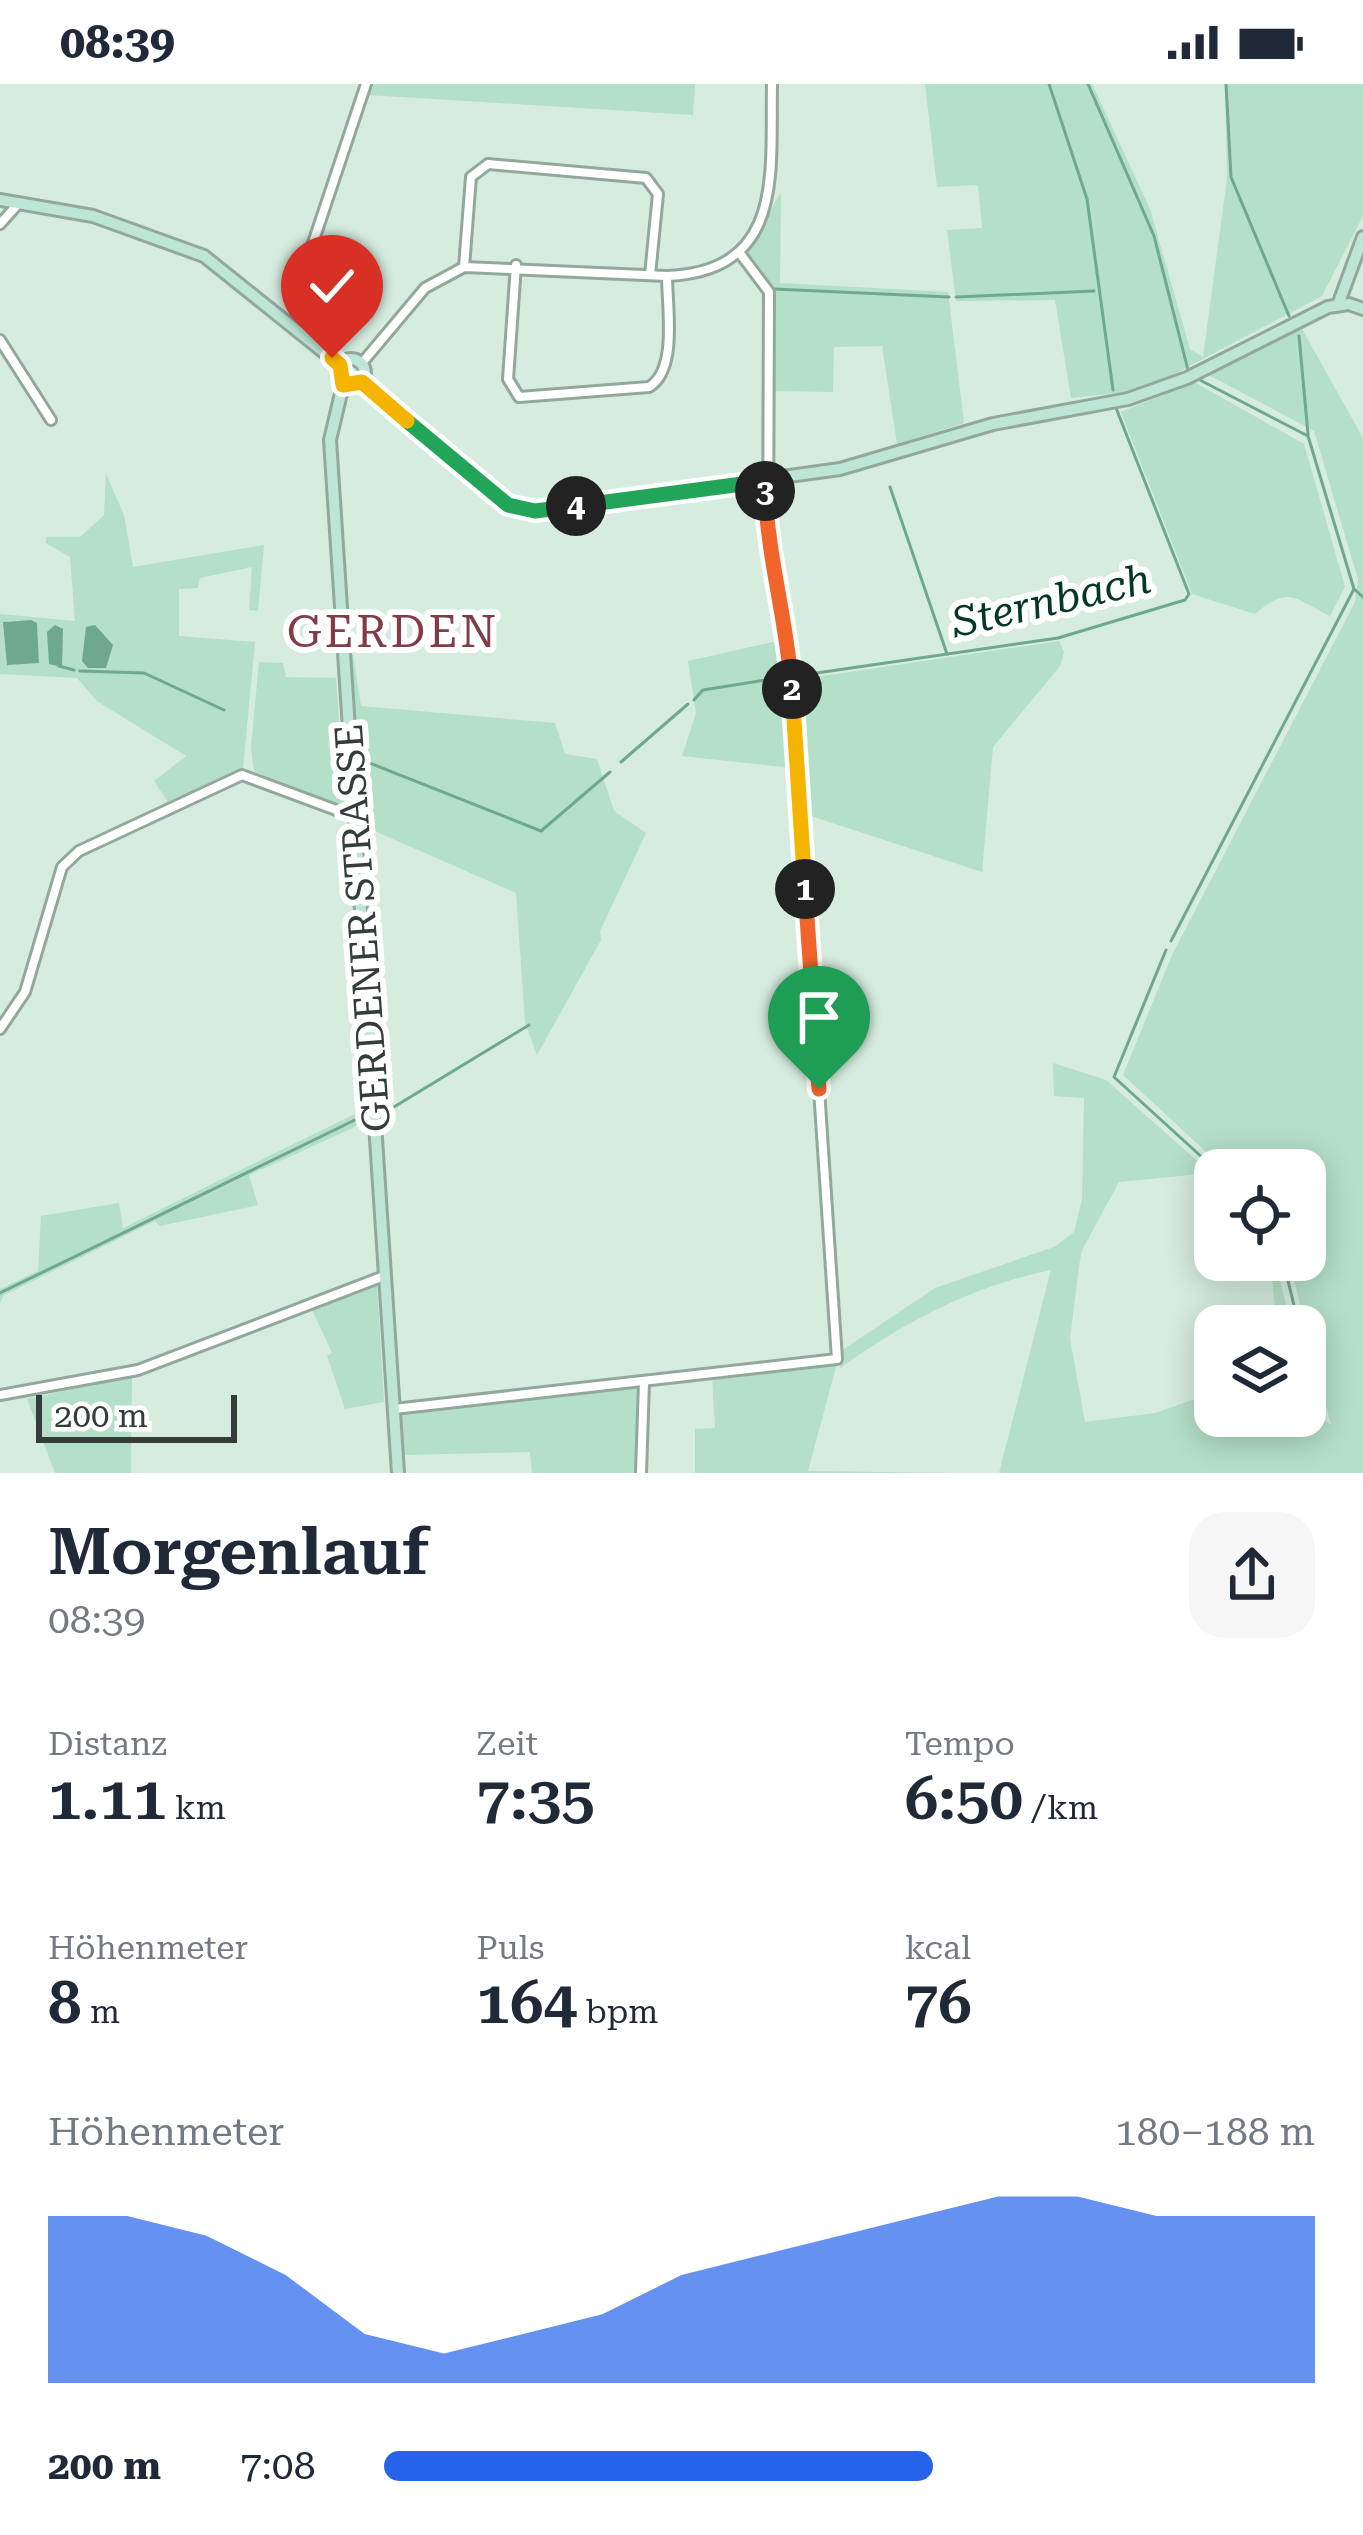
<!DOCTYPE html>
<html lang="de">
<meta charset="utf-8">
<style>
:root{--surface:#fff;--page:#f6f6f7;--text:#1f2937;--muted:#747a83;--accent:#2563eb}
body{margin:0;font-family:"Roboto Serif",serif;background:var(--page);color:var(--text);height:100vh;display:flex;flex-direction:column;font-size:45px;white-space:nowrap}
*{box-sizing:border-box;margin:0}
p{font-size:39px;color:var(--muted)}
.icon{flex:none;width:66px;height:66px;fill:none;stroke:currentColor;stroke-width:2;stroke-linecap:round;stroke-linejoin:round}
.map{position:relative;height:1389px;overflow:hidden}
.sheet{display:flex;flex-direction:column;background:var(--surface);flex:1}
.sheet>*{flex:none}
.fabs{position:absolute;left:1194px;top:1065px;display:grid;gap:24px}
.fabs a{display:grid;place-items:center;width:132px;height:132px;border-radius:24px;background:var(--surface);box-shadow:0 6px 30px #0003;font-size:60px}
.scale{position:absolute;left:36px;bottom:30px;width:201px;box-sizing:border-box;padding-left:12px;border:6px solid #343d39;border-top:0;font-size:33px;line-height:42px;white-space:nowrap;color:#343d39;-webkit-text-stroke:9px #fff;paint-order:stroke}
.pin{position:absolute;display:grid;place-items:center;width:102px;height:102px;color:#fff;margin:-123px -51px;border-radius:50% 50% 50% 0;rotate:-45deg;box-shadow:0 0 12px #0007}
.pin .icon{rotate:45deg}
.km{position:absolute;width:60px;height:60px;margin:-30px;border-radius:50%;background:#222;color:#fff;font-size:33px;line-height:60px;text-align:center}
.round{display:grid;place-items:center;flex:none;width:126px;height:126px;border-radius:36px;background:var(--page)}
.summary{display:flex;align-items:center;justify-content:space-between;height:204px;padding:0 48px}
h1{font-size:66px;font-weight:600;line-height:90px}
.stats{display:grid;grid-template-columns:repeat(3,1fr);gap:18px;height:204px;padding:12px 48px}
.stats div{display:grid;align-content:center}
.stats b{font-size:60px;font-weight:600}
.stats small{font-size:33px;font-weight:400}
.stats p{font-size:33px}
.chart{height:336px;padding:24px 48px}
.chart p{display:flex;justify-content:space-between}
.chart svg{width:100%;height:216px;margin-top:12px;fill:var(--accent);opacity:.7}
ul{padding:0 48px;list-style:none;font-size:39px}
li{display:grid;grid-template-columns:192px 144px 1fr;align-items:center;height:90px}
li i{height:30px;border-radius:15px;background:var(--accent)}
.status{display:flex;justify-content:space-between;align-items:center;height:84px;padding:0 60px;background:var(--surface);direction:ltr}
.status svg{height:33px;fill:currentColor}
.map>svg:first-child{display:block}
.green{fill:#b4dfc8;fill-rule:evenodd}
.water{fill:#6fa98d}
.lines{fill:none;stroke-linecap:round;stroke-linejoin:round}
.stream{stroke:#6fa98d;stroke-width:3}
.street-casing{stroke:#93a89d;stroke-width:14}
.secondary-casing{stroke:#93a89d;stroke-width:16}
.street{stroke:#fff;stroke-width:8}
.secondary{stroke:#bde6d6;stroke-width:10}
.split-1-casing{stroke:#fff;stroke-width:24}
.split-2-casing{stroke:#fff;stroke-width:24}
.split-3-casing{stroke:#fff;stroke-width:24}
.split-4-casing{stroke:#fff;stroke-width:24}
.split-5-casing{stroke:#fff;stroke-width:24}
.split-6-casing{stroke:#fff;stroke-width:24}
.split-1{stroke:#f0652b;stroke-width:15}
.split-2{stroke:#f5b400;stroke-width:15}
.split-3{stroke:#f0652b;stroke-width:15}
.split-4{stroke:#22a559;stroke-width:15}
.split-5{stroke:#22a559;stroke-width:15}
.split-6{stroke:#f5b400;stroke-width:15}
.labels{text-anchor:middle;stroke-width:12;stroke-linejoin:round;paint-order:stroke}
.street-label{font-size:39px;fill:#343d39;stroke:#fff}
.water-label{font-size:42px;font-style:italic;fill:#043724;stroke:#fff}
.quarter-label{font-size:45px;letter-spacing:3px;fill:#833b46;stroke:#fff}
</style>
<div class="status"><b>08:39</b><svg viewBox="0 0 49 12"><path d="M0 12V9h3v3zM5 12V6h3v6zM10 12V3h3v9zM15 12V0h3v12zM26 1h20v11H26zM47 4h2v5h-2z"/></svg></div>
<div class="map">
<svg width="1363" height="1389" viewBox="0 0 1363 1389">
<rect width="100%" height="100%" fill="#d5ecdf"/>
<!-- green -->
<g class="green">
<path d="M372,0H695L693,31L368,11Z"/>
<path d="M925,0H1092L1150,125L1190,265L1203,273L1227,95L1225,0H1363V132L1322,212L1163,296L1124,308L1071,314L1055,216L956,217L947,146L982,144L978,101L937,103Z"/>
<path d="M781,108L780,199L948,208L964,339L897,360L882,262L834,263L833,308L770,307L772,202L747,168Z"/>
<path d="M1302,245L1363,354V1389H999L1051,1186C970,1203 907,1237 840,1284L841,1267L935,1204L1054,1163L1074,1148L1082,1115L1084,1014L1054,1012L1053,979L1106,996L1211,1089L1119,1098L1082,1166L1079,1182L1070,1255L1085,1338L1155,1329L1215,1308V1332H1305V1296L1312,1326L1331,1341L1289,1176H1305V1086H1226L1123,991L1172,871L1355,518L1358,495L1314,347L1209,291Z"/>
<path d="M1194,298L1304,360L1345,503L1330,532C1294,514 1289,501 1255,530L1192,510L1121,328Z"/>
<path d="M106,390L124,431L133,483L264,461L258,527L249,526L252,483L200,494L198,504L179,505V552L255,558L243,685L170,721L154,697L186,672L97,617L77,594L0,590V530L75,537L70,473L46,459V453H80L104,431ZM31,536L37,539L39,579L7,537ZM99,551L107,555L105,584H88L85,564Z"/>
<path d="M786,555L793,684L682,672L696,629L688,577Z"/>
<path d="M1059,557L1064,568L1060,582L993,663L982,788L805,730L796,596Z"/>
<path d="M347,568L353,571L361,622L555,639L565,670L597,675L614,727L646,749L600,847L601,856L537,971L525,938L516,809L361,741Z"/>
<path d="M259,578L283,579L286,593L336,594L345,723L339,726L254,687L251,663Z"/>
<path d="M365,1025L355,1043L249,1091L258,1121L160,1142L155,1137L4,1211L0,1219V1205L38,1187L41,1132L119,1119L123,1144Z"/>
<path d="M1270,1176H1275L1291,1242H1277Z"/>
<path d="M377,1200L384,1318L345,1325L327,1272L332,1269L311,1223Z"/>
<path d="M837,1279L808,1387L952,1389H695V1345L715,1344L712,1292Z"/>
<path d="M132,1292L131,1389H55L27,1315Z"/>
<path d="M640,1302L637,1389H532L530,1368L402,1371L400,1325Z"/>
</g>
<!-- water -->
<g class="water">
<path d="M31,536L37,539L39,579L7,581L3,538Z"/>
<path d="M55,541L63,545L62,583L49,580L47,548Z"/>
<path d="M95,541L113,561L106,584H88L82,577L86,543Z"/>
</g>
<g class="lines">
<!-- stream -->
<g class="stream">
<path d="M1049,0L1087,115L1113,306"/>
<path d="M1088,0L1154,152L1188,286"/>
<path d="M1226,0L1231,93L1289,232"/>
<path d="M774,205L949,213"/>
<path d="M956,213L1094,207"/>
<path d="M1299,252L1308,350"/>
<path d="M1196,294L1308,352L1354,505L1363,513"/>
<path d="M890,403L947,570"/>
<path d="M59,582L74,586"/>
<path d="M80,587L144,589L224,626"/>
<path d="M796,592L1058,554L1185,516L1189,510L1116,324"/>
<path d="M694,616L703,606L785,593"/>
<path d="M362,676L541,747L610,688"/>
<path d="M621,678L688,620"/>
<path d="M1171,857L1354,505"/>
<path d="M1166,866L1114,993L1216,1086"/>
<path d="M384,1029L529,941"/>
<path d="M1283,1176L1299,1242"/>
<path d="M0,1209L359,1034"/>
<path d="M1305,1269L1317,1321"/>
</g>
<!-- street casing -->
<g class="street-casing">
<g id="street">
<path d="M0,140L19,119"/>
<path d="M312,162L366,0"/>
<path d="M516,181L508,295L519,313L649,303C678,286 667,223 667,192"/>
<path d="M464,183L471,93L488,80L646,94L658,110L650,191"/>
<path d="M0,256L51,336"/>
<path d="M362,279L425,204L464,183L667,192C786,187 770,88 772,0"/>
<path d="M0,945L25,908L62,783L79,767L242,691L355,733"/>
<path d="M0,1311L138,1286L384,1192"/>
<path d="M394,1325L837,1275L789,556L768,468L769,208L739,168"/>
<path d="M641,1389L644,1298"/>
</g>
</g>
<!-- secondary casing -->
<g class="secondary-casing">
<g id="secondary">
<path d="M0,116L93,132L204,172L340,281"/>
<path d="M1338,221L1363,153"/>
<circle cx="351" cy="289" r="14"/>
<path d="M362,298L497,414L535,427L840,385L993,340L1128,315L1187,294L1328,223L1349,220L1363,225"/>
<path d="M343,301L330,356L398,1389"/>
</g>
</g>
<!-- street -->
<use href="#street" class="street"/>
<!-- secondary -->
<use href="#secondary" class="secondary"/>
</g>
<g class="lines">
<!-- split-1 casing -->
<g class="split-1-casing">
<path id="split-1" d="M805,805L819,1005"/>
</g>
<!-- split-2 casing -->
<g class="split-2-casing">
<path id="split-2" d="M792,605L805,805"/>
</g>
<!-- split-3 casing -->
<g class="split-3-casing">
<path id="split-3" d="M765,407C768,475 787,538 792,605"/>
</g>
<!-- split-4 casing -->
<g class="split-4-casing">
<path id="split-4" d="M576,422L765,397V407"/>
</g>
<!-- split-5 casing -->
<g class="split-5-casing">
<path id="split-5" d="M407,337L508,421L535,427L576,422"/>
</g>
<!-- split-6 casing -->
<g class="split-6-casing">
<path id="split-6" d="M332,274L340,281L343,301L362,298L407,337"/>
</g>
<!-- split-1 -->
<use href="#split-1" class="split-1"/>
<!-- split-2 -->
<use href="#split-2" class="split-2"/>
<!-- split-3 -->
<use href="#split-3" class="split-3"/>
<!-- split-4 -->
<use href="#split-4" class="split-4"/>
<!-- split-5 -->
<use href="#split-5" class="split-5"/>
<!-- split-6 -->
<use href="#split-6" class="split-6"/>
</g>
<g class="labels">
<!-- street labels -->
<g class="street-label">
<text transform="translate(362 844) rotate(-94)" y="14">GERDENER STRASSE</text>
</g>
<!-- water labels -->
<g class="water-label">
<text transform="translate(1051 516) rotate(-13)" y="15">Sternbach</text>
</g>
<!-- quarter labels -->
<g class="quarter-label">
<text x="393" y="563">GERDEN</text>
</g>
</g>
</svg>
<div class="fabs">
<a><svg class="icon" aria-label="locate" viewBox="0 0 24 24"><circle cx="12" cy="12" r="6"/><path d="M12 2v4M12 18v4M2 12h4M18 12h4"/></svg></a>
<a><svg class="icon" aria-label="layers" viewBox="0 0 24 24"><path d="M12 4l9 5-9 5-9-5zM3 14l9 5 9-5"/></svg></a>
</div>
<div class="scale">200 m</div>
<div class="pin" style="left:819px;top:1005px;background:#1e9e55"><svg class="icon" aria-label="arrive" viewBox="0 0 24 24"><path d="M6 21V4h12l-3 4 3 4H6"/></svg></div>
<div class="pin" style="left:332px;top:274px;background:#d93025"><svg class="icon" aria-label="check" viewBox="0 0 24 24"><path d="M5 12l5 5 9-10"/></svg></div>
<b class="km" style="left:805px;top:805px">1</b>
<b class="km" style="left:792px;top:605px">2</b>
<b class="km" style="left:765px;top:407px">3</b>
<b class="km" style="left:576px;top:422px">4</b>
</div>
<section class="sheet">
<div class="summary"><div><h1>Morgenlauf</h1><p>08:39</p></div><a class="round"><svg class="icon" aria-label="share" viewBox="0 0 24 24"><path d="M12 15V3M7 8l5-5 5 5M5 13v7h14v-7"/></svg></a></div>
<div class="stats">
<div><p>Distanz</p><b>1.11<small> km</small></b></div>
<div><p>Zeit</p><b>7:35</b></div>
<div><p>Tempo</p><b>6:50<small> /km</small></b></div>
</div>
<div class="stats">
<div><p>Höhenmeter</p><b>8<small> m</small></b></div>
<div><p>Puls</p><b>164<small> bpm</small></b></div>
<div><p>kcal</p><b>76</b></div>
</div>
<div class="chart"><p><span>Höhenmeter</span>180–188 m</p>
<svg viewBox="0 0 160 44" preserveAspectRatio="none"><path d="M0 44V10L10 10L20 14L30 22L40 34L50 38L60 34L70 30L80 22L90 18L100 14L110 10L120 6L130 6L140 10L150 10L160 10V44z"/></svg>
</div>
<ul>
<li><b>200 m</b>7:08<i style="width:59%"></i></li>
</ul>
</section>
